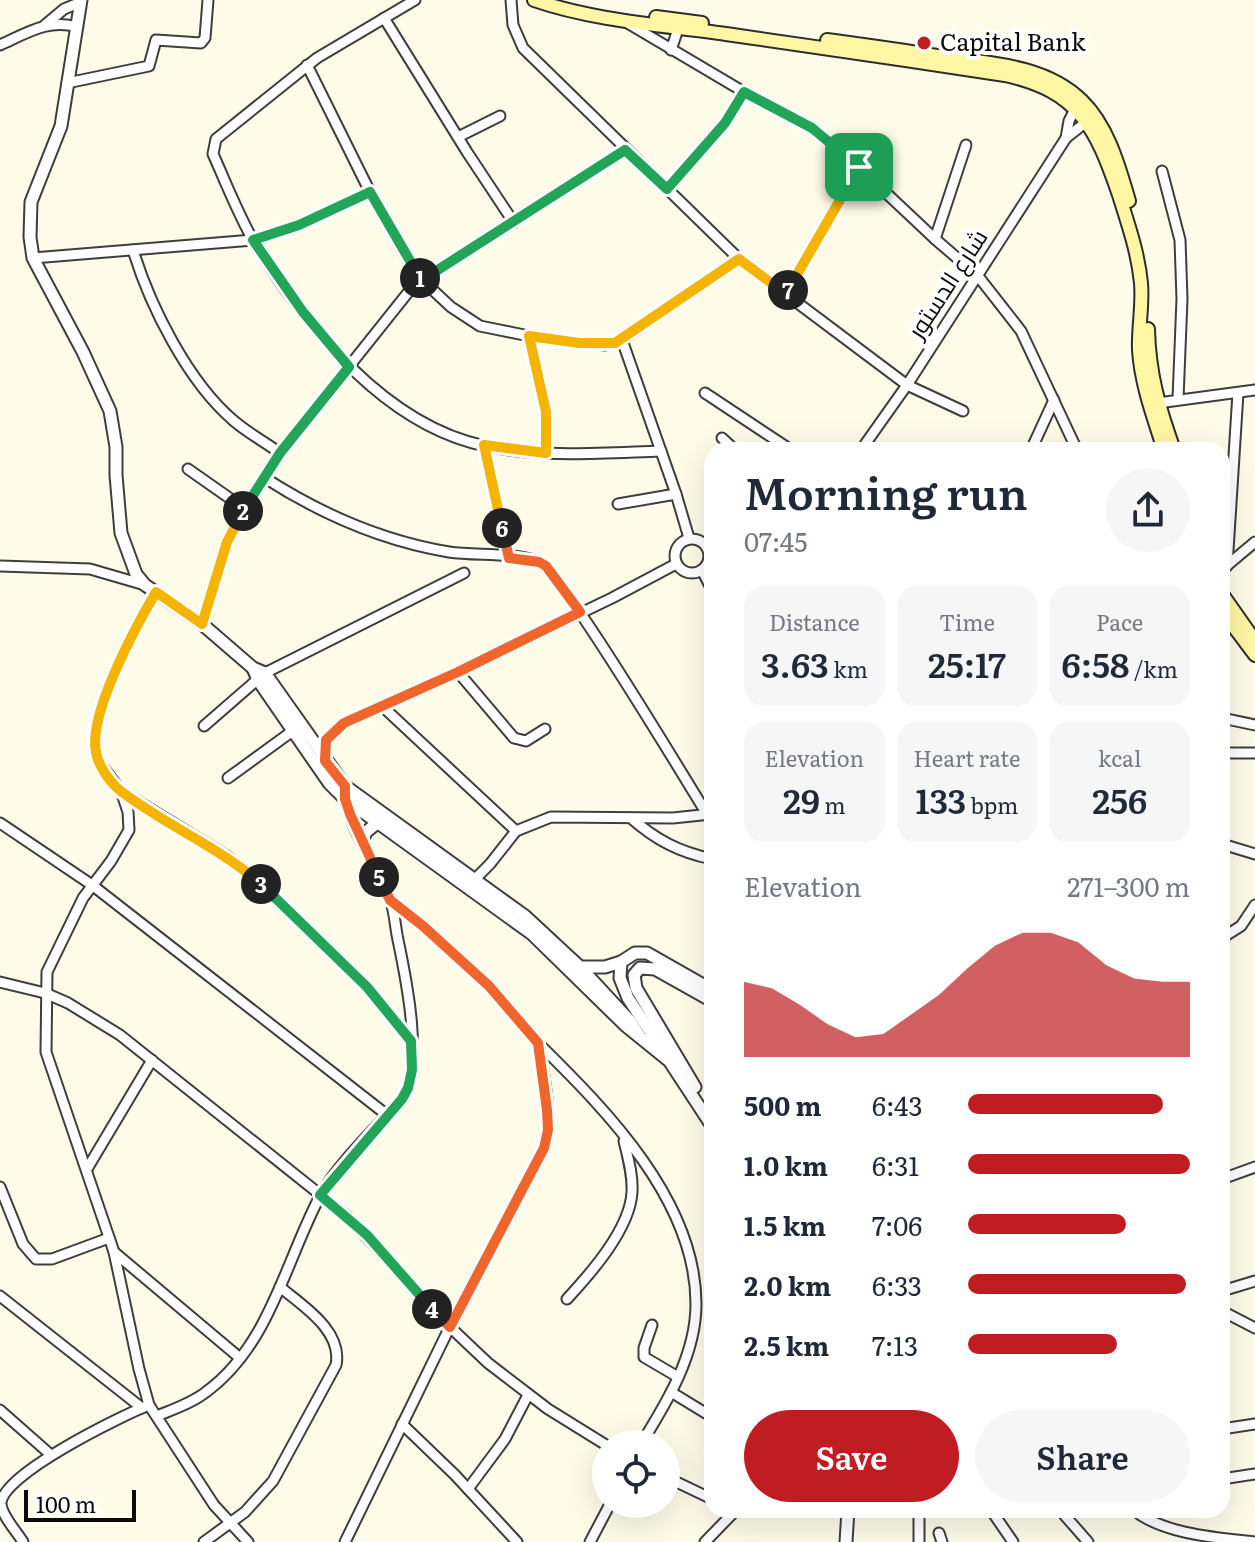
<!DOCTYPE html>
<meta charset="utf-8">
<style>
:root{--surface:#fff;--page:#f6f6f7;--text:#1f2937;--muted:#747a83;--accent:#c01d22}
body{margin:0;font-family:Literata,Cairo,serif;background:var(--page);color:var(--text);height:100vh;display:flex;flex-direction:column;font-size:30px;white-space:nowrap}
*{box-sizing:border-box;margin:0}
p{font-size:26px;color:var(--muted)}
.icon{flex:none;width:44px;height:44px;fill:none;stroke:currentColor;stroke-width:2;stroke-linecap:round;stroke-linejoin:round}
.map{position:relative;flex:1;overflow:hidden}
.panel{position:absolute;left:704px;top:442px;width:526px;height:1076px;display:flex;flex-direction:column;background:var(--surface);border-radius:24px;box-shadow:0 8px 32px #0002}
.panel>*{flex:none}
.tools{position:absolute;left:592px;top:1430px;display:grid;gap:16px}
.tools a{display:grid;place-items:center;width:88px;height:88px;border-radius:50%;background:var(--surface);box-shadow:0 8px 32px #0002;font-size:40px}
.scale{position:absolute;left:24px;bottom:20px;width:112px;box-sizing:border-box;padding-left:8px;border:4px solid #0b0b0b;border-top:0;font-size:22px;line-height:28px;white-space:nowrap;color:#0b0b0b;-webkit-text-stroke:6px #fff;paint-order:stroke}
.pin{position:absolute;display:grid;place-items:center;width:68px;height:68px;color:#fff;margin:-34px;border-radius:16px;box-shadow:0 4px 12px #0006}
.km{position:absolute;width:40px;height:40px;margin:-20px;border-radius:50%;background:#222;color:#fff;font-size:22px;line-height:40px;text-align:center}
.round{display:grid;place-items:center;flex:none;width:84px;height:84px;border-radius:42px;background:var(--page)}
.summary{display:flex;align-items:center;justify-content:space-between;height:136px;padding:0 40px}
h1{font-size:44px;font-weight:600;line-height:60px}
.figures{display:grid;grid-template-columns:repeat(3,1fr);gap:12px;height:136px;padding:8px 40px}
.figures div{display:grid;align-content:center;border-radius:20px;background:var(--page);text-align:center}
.figures b{font-size:34px;font-weight:600}
.figures small{font-size:22px;font-weight:400}
.figures p{font-size:22px}
.chart{height:224px;padding:16px 40px}
.chart p{display:flex;justify-content:space-between}
.chart svg{width:100%;height:144px;margin-top:8px;fill:var(--accent);opacity:.7}
.action{display:flex;gap:16px;margin-top:auto;padding:16px 40px}
.action a{flex:1;height:92px;border-radius:48px;background:var(--accent);color:#fff;font-size:32px;font-weight:600;line-height:92px;text-align:center}
.action a+a{background:var(--page);color:var(--text)}
ul{padding:0 40px;list-style:none;font-size:26px}
li{display:grid;grid-template-columns:128px 96px 1fr;align-items:center;height:60px}
li i{height:20px;border-radius:10px;background:var(--accent)}
.map>svg:first-child{display:block}
.lines{fill:none;stroke-linecap:round;stroke-linejoin:round}
.minor-casing{stroke:#3e3e3e;stroke-width:13}
.tertiary-casing{stroke:#3e3e3e;stroke-width:15}
.secondary-casing{stroke:#2d2d2d;stroke-width:16}
.minor{stroke:#fff;stroke-width:9}
.tertiary{stroke:#fff;stroke-width:11}
.secondary{stroke:#fff7a4;stroke-width:12}
.split-1-casing{stroke:#fff;stroke-width:16}
.split-2-casing{stroke:#fff;stroke-width:16}
.split-3-casing{stroke:#fff;stroke-width:16}
.split-4-casing{stroke:#fff;stroke-width:16}
.split-5-casing{stroke:#fff;stroke-width:16}
.split-6-casing{stroke:#fff;stroke-width:16}
.split-7-casing{stroke:#fff;stroke-width:16}
.split-8-casing{stroke:#fff;stroke-width:16}
.split-1{stroke:#22a559;stroke-width:10}
.split-2{stroke:#22a559;stroke-width:10}
.split-3{stroke:#f5b400;stroke-width:10}
.split-4{stroke:#22a559;stroke-width:10}
.split-5{stroke:#f0652b;stroke-width:10}
.split-6{stroke:#f0652b;stroke-width:10}
.split-7{stroke:#f5b400;stroke-width:10}
.split-8{stroke:#f5b400;stroke-width:10}
.poi-dot{fill:#c01d22;stroke:#fff;stroke-width:3}
.labels{text-anchor:middle;stroke-width:8;stroke-linejoin:round;paint-order:stroke}
.poi-label{font-size:24px;fill:#0b0b0b;stroke:#fff;text-anchor:start}
.street-label{font-size:24px;fill:#0b0b0b;stroke:#fff}
</style>
<div class="map">
<svg width="1255" height="1542" viewBox="0 0 1255 1542">
<rect width="100%" height="100%" fill="#fffbe9"/>
<g class="lines">
<!-- minor casing -->
<g class="minor-casing">
<g id="minor">
<path d="M415,0L317,58L216,139L213,154C226,183 238,214 254,242C305,325 384,425 485,446C543,458 602,453 661,451"/>
<path d="M511,0L513,25L523,48L739,259L907,385L963,411"/>
<path d="M384,18L467,152L514,223"/>
<path d="M624,21L744,92L812,128L834,144L935,239L978,276L1021,331L1077,450"/>
<path d="M45,25L64,9L81,2"/>
<path d="M0,45C25,34 49,18 77,27"/>
<path d="M671,50L678,29"/>
<path d="M307,65L370,192L413,269L422,280L451,307L480,326L529,336L605,345L622,340L739,259"/>
<path d="M67,83L149,66L156,40L201,43L205,38L208,0"/>
<path d="M458,137L500,116"/>
<path d="M1066,138L1069,121L1076,107"/>
<path d="M1162,171L1180,240L1182,299L1178,399"/>
<path d="M667,189L725,123L744,92"/>
<path d="M935,239L966,145"/>
<path d="M133,250C150,306 188,382 234,421C248,433 265,442 280,453"/>
<path d="M33,258L253,240L299,225L370,192"/>
<path d="M786,294L859,167"/>
<path d="M529,336L546,412V453"/>
<path d="M622,340L676,494L689,538"/>
<path d="M705,393L791,450"/>
<path d="M1158,403L1255,390"/>
<path d="M722,438L735,450"/>
<path d="M484,445L509,558"/>
<path d="M861,450L907,385L1066,138L1090,119"/>
<path d="M1031,450L1054,400"/>
<path d="M188,469L245,509"/>
<path d="M265,478C321,514 383,541 449,552C476,556 515,552 539,562C561,571 685,779 707,814"/>
<path d="M618,504L676,494"/>
<circle cx="692" cy="556" r="17"/>
<path d="M0,566L90,569L145,585"/>
<path d="M1227,566L1238,393"/>
<path d="M1224,568L1255,542"/>
<path d="M702,570L712,590"/>
<path d="M156,592L121,657L104,700L96,733L95,750L99,762L121,791L128,812L129,830L111,861L83,898L47,972L46,1052L114,1252L139,1369L149,1405L214,1505L248,1542"/>
<path d="M202,624L227,542L245,509L280,453L414,285L625,150"/>
<path d="M458,672L514,738L526,741L545,729"/>
<path d="M382,706L516,831"/>
<path d="M1222,718L1255,725"/>
<path d="M204,726L265,673L464,573"/>
<path d="M1222,753H1255"/>
<path d="M325,758L326,740L344,723L458,672L612,598L676,564"/>
<path d="M228,778L294,730"/>
<path d="M121,791L227,856L253,877L367,987L410,1040"/>
<path d="M631,818C656,840 679,852 712,859"/>
<path d="M0,823L92,885L387,1115"/>
<path d="M1222,844L1255,854"/>
<path d="M472,882L490,864L516,831L551,817L673,818L711,814"/>
<path d="M390,900C425,927 461,956 491,989C508,1006 522,1027 539,1044C607,1111 696,1201 696,1304C696,1355 667,1402 641,1444"/>
<path d="M1222,938L1241,926L1255,905"/>
<path d="M0,982L45,993L68,1003L120,1035L347,1216L450,1327L488,1363L548,1409L606,1445"/>
<path d="M87,1169L152,1060"/>
<path d="M1222,1179L1255,1167"/>
<path d="M0,1187L23,1244L36,1259H52L109,1238"/>
<path d="M114,1252L240,1358"/>
<path d="M1222,1291L1255,1281"/>
<path d="M0,1296L142,1408"/>
<path d="M567,1299C591,1273 630,1229 632,1192C633,1175 628,1158 624,1141"/>
<path d="M1222,1311L1255,1328"/>
<path d="M652,1325L644,1348V1357L678,1377"/>
<path d="M671,1392L712,1417"/>
<path d="M0,1410L51,1455"/>
<path d="M157,1416C174,1409 192,1403 206,1392C269,1346 285,1263 319,1198C334,1168 378,1125 402,1099C424,1061 406,978 397,935C395,923 394,910 390,898C377,864 350,832 345,796"/>
<path d="M402,1424L455,1475L517,1542"/>
<path d="M1222,1429L1255,1424"/>
<path d="M666,1477L712,1499"/>
<path d="M1222,1479L1255,1474"/>
<path d="M468,1489L505,1439L528,1395"/>
<path d="M991,1510L1013,1542"/>
<path d="M1060,1510L1088,1542"/>
<path d="M1134,1510C1162,1534 1218,1538 1255,1542"/>
<path d="M939,1533L942,1542"/>
<path d="M23,1542C17,1532 2,1516 1,1504C0,1475 123,1415 149,1405"/>
<path d="M204,1542L245,1512L273,1481L336,1365C343,1331 303,1306 280,1287"/>
<path d="M345,1542L460,1306L544,1148C553,1115 544,1076 538,1043"/>
<path d="M590,1542L610,1504"/>
<path d="M705,1542L736,1510"/>
<path d="M919,1542V1510"/>
</g>
</g>
<!-- tertiary casing -->
<g class="tertiary-casing">
<g id="tertiary">
<path d="M81,0L61,126L31,202L30,237L33,258L83,352L110,411L116,447V475L121,533L136,574L145,585L202,624L253,668L265,673L345,786L525,916L580,967L630,1021L640,1037"/>
<path d="M253,668L258,680L329,783L345,799L532,934L626,1026L668,1060"/>
<path d="M362,841L366,832L377,823"/>
<path d="M580,967H605L621,962"/>
<path d="M712,990L647,953H635L621,962L620,978L628,998L712,1126"/>
<path d="M695,1087L636,988L634,975L640,968L655,969L712,1001"/>
<path d="M846,1542L848,1510"/>
</g>
</g>
<!-- secondary casing -->
<g class="secondary-casing">
<g id="secondary">
<path d="M534,0C595,21 663,25 726,34C820,47 912,61 1005,75C1079,91 1096,128 1119,195C1128,224 1138,252 1141,283C1143,306 1138,328 1139,350C1141,384 1154,418 1164,450"/>
<path d="M656,17L702,23"/>
<path d="M827,40C864,45 900,50 937,56C986,63 1045,64 1082,101C1108,126 1119,167 1129,201"/>
<path d="M1148,329C1149,374 1159,408 1174,450"/>
<path d="M1222,594L1255,641"/>
<path d="M1222,611L1255,655"/>
</g>
</g>
<!-- minor -->
<use href="#minor" class="minor"/>
<!-- tertiary -->
<use href="#tertiary" class="tertiary"/>
<!-- secondary -->
<use href="#secondary" class="secondary"/>
</g>
<g class="lines">
<!-- split-1 casing -->
<g class="split-1-casing">
<path id="split-1" d="M420,278L422,280L625,150L667,189L725,123L744,92L812,128L859,167"/>
</g>
<!-- split-2 casing -->
<g class="split-2-casing">
<path id="split-2" d="M243,511L280,453L349,367L303,312L253,240L299,225L370,192L420,278"/>
</g>
<!-- split-3 casing -->
<g class="split-3-casing">
<path id="split-3" d="M243,511L227,542L202,624L156,592C136,626 88,714 96,752C98,766 111,784 122,792C167,826 219,847 261,884"/>
</g>
<!-- split-4 casing -->
<g class="split-4-casing">
<path id="split-4" d="M261,884L367,987L411,1041L412,1070L408,1088L402,1099L320,1195L367,1235L432,1309"/>
</g>
<!-- split-5 casing -->
<g class="split-5-casing">
<path id="split-5" d="M379,877L390,900L423,926L489,986L538,1043L547,1110L548,1130L544,1148L450,1327L432,1309"/>
</g>
<!-- split-6 casing -->
<g class="split-6-casing">
<path id="split-6" d="M379,877L350,814L345,799V786L325,761L326,740L344,723L458,672L580,612L546,566L539,562L509,558L502,528"/>
</g>
<!-- split-7 casing -->
<g class="split-7-casing">
<path id="split-7" d="M502,528L484,445L546,453V412L529,336L579,343H615L739,259L786,294L788,290"/>
</g>
<!-- split-8 casing -->
<g class="split-8-casing">
<path id="split-8" d="M788,290L859,167"/>
</g>
<!-- split-1 -->
<use href="#split-1" class="split-1"/>
<!-- split-2 -->
<use href="#split-2" class="split-2"/>
<!-- split-3 -->
<use href="#split-3" class="split-3"/>
<!-- split-4 -->
<use href="#split-4" class="split-4"/>
<!-- split-5 -->
<use href="#split-5" class="split-5"/>
<!-- split-6 -->
<use href="#split-6" class="split-6"/>
<!-- split-7 -->
<use href="#split-7" class="split-7"/>
<!-- split-8 -->
<use href="#split-8" class="split-8"/>
</g>
<!-- markers -->
<circle class="poi-dot" cx="924" cy="43" r="8"/>
<g class="labels">
<!-- poi labels -->
<g class="poi-label">
<text x="940" y="51">Capital Bank</text>
</g>
<!-- street labels -->
<g class="street-label">
<text transform="translate(948 284) rotate(-57)" y="8">شارع الدستور</text>
</g>
</g>
</svg>
<div class="tools">
<a><svg class="icon" aria-label="locate" viewBox="0 0 24 24"><circle cx="12" cy="12" r="6"/><path d="M12 2v4M12 18v4M2 12h4M18 12h4"/></svg></a>
</div>
<div class="scale">100 m</div>
<div class="pin" style="left:859px;top:167px;background:#1e9e55"><svg class="icon" aria-label="arrive" viewBox="0 0 24 24"><path d="M6 21V4h12l-3 4 3 4H6"/></svg></div>
<b class="km" style="left:420px;top:278px">1</b>
<b class="km" style="left:243px;top:511px">2</b>
<b class="km" style="left:261px;top:884px">3</b>
<b class="km" style="left:432px;top:1309px">4</b>
<b class="km" style="left:379px;top:877px">5</b>
<b class="km" style="left:502px;top:528px">6</b>
<b class="km" style="left:788px;top:290px">7</b>
<section class="panel">
<div class="summary"><div><h1>Morning run</h1><p>07:45</p></div><a class="round"><svg class="icon" aria-label="share" viewBox="0 0 24 24"><path d="M12 15V3M7 8l5-5 5 5M5 13v7h14v-7"/></svg></a></div>
<div class="figures">
<div><p>Distance</p><b>3.63<small> km</small></b></div>
<div><p>Time</p><b>25:17</b></div>
<div><p>Pace</p><b>6:58<small> /km</small></b></div>
</div>
<div class="figures">
<div><p>Elevation</p><b>29<small> m</small></b></div>
<div><p>Heart rate</p><b>133<small> bpm</small></b></div>
<div><p>kcal</p><b>256</b></div>
</div>
<div class="chart"><p><span>Elevation</span>271–300 m</p>
<svg viewBox="0 0 160 44" preserveAspectRatio="none"><path d="M0 44V21L10 23L20 28L30 34L40 38L50 37L60 31L70 25L80 17L90 10L100 6L110 6L120 9L130 16L140 20L150 21L160 21V44z"/></svg>
</div>
<ul>
<li><b>500 m</b>6:43<i style="width:88%"></i></li>
<li><b>1.0 km</b>6:31<i style="width:100%"></i></li>
<li><b>1.5 km</b>7:06<i style="width:71%"></i></li>
<li><b>2.0 km</b>6:33<i style="width:98%"></i></li>
<li><b>2.5 km</b>7:13<i style="width:67%"></i></li>
</ul>
<div class="action"><a>Save</a><a>Share</a></div>
</section>
</div>
